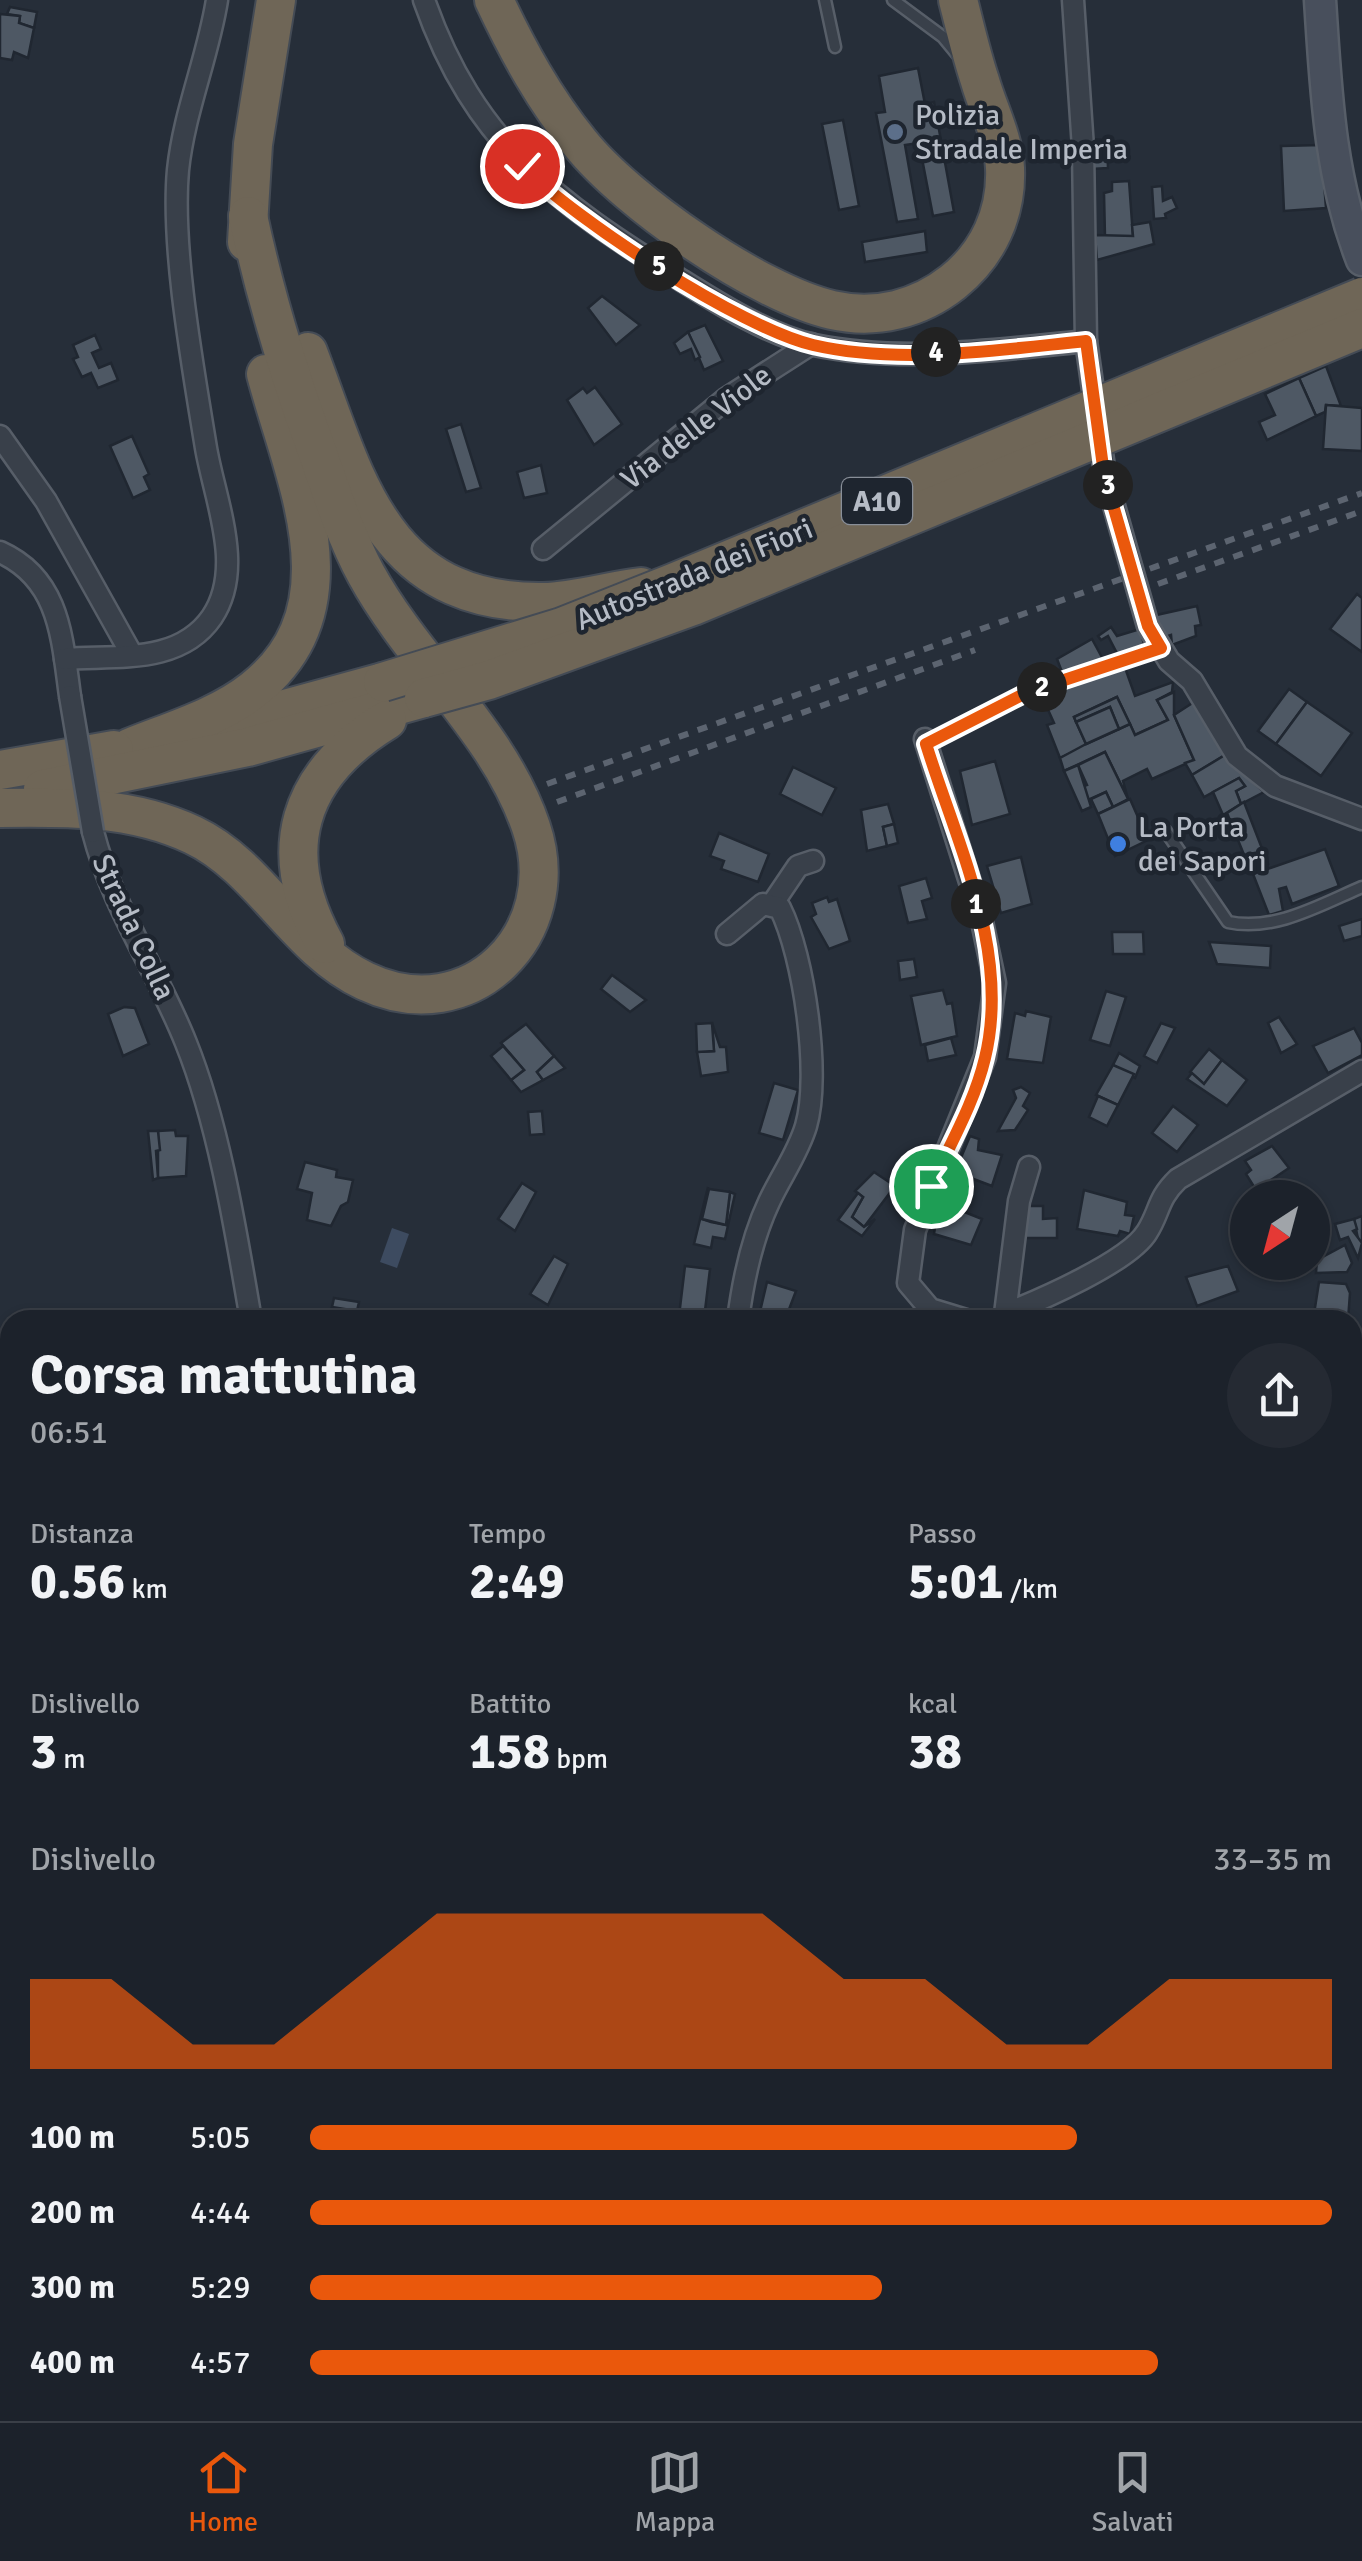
<!DOCTYPE html>
<html lang="it">
<meta charset="utf-8">
<style>
:root{--surface:#1c222b;--page:#252a33;--text:#f1f3f6;--muted:#a0a4a9;--line:#3a3f47;--accent:#ea580c}
body{margin:0;font-family:Signika,sans-serif;background:var(--page);color:var(--text);height:100vh;display:flex;flex-direction:column;font-size:38px;white-space:nowrap}
*{box-sizing:border-box;margin:0}
p{font-size:32px;color:var(--muted)}
.icon{flex:none;width:55px;height:55px;fill:none;stroke:currentColor;stroke-width:2;stroke-linecap:round;stroke-linejoin:round}
.map{position:relative;flex:1;overflow:hidden}
.panel{position:absolute;left:0px;top:1310px;width:1362px;height:1112px;display:flex;flex-direction:column;background:var(--surface);border-radius:30px 30px 0 0;box-shadow:0 2px 8px #0004,0 0 0 2px var(--line)}
.panel>*{flex:none}
.needle{width:65px;rotate:216deg}
.buttons{position:absolute;left:1230px;top:1180px;display:grid;gap:20px}
.buttons a{display:grid;place-items:center;width:100px;height:100px;border-radius:50%;background:var(--surface);box-shadow:0 2px 8px #0004,0 0 0 2px var(--line);font-size:50px}
.pin{position:absolute;display:grid;place-items:center;width:85px;height:85px;color:#fff;margin:-42px;border:5px solid #fff;border-radius:50%;box-shadow:0 2px 10px #0007}
.km{position:absolute;width:50px;height:50px;margin:-25px;border-radius:50%;background:#222;color:#fff;font-size:28px;line-height:50px;text-align:center}
.round{display:grid;place-items:center;flex:none;width:105px;height:105px;border-radius:52px;background:var(--page)}
.head{display:flex;align-items:center;justify-content:space-between;height:170px;padding:0 30px}
h1{font-size:55px;font-weight:700;line-height:75px}
.metrics{display:grid;grid-template-columns:repeat(3,1fr);gap:15px;height:170px;padding:10px 30px}
.metrics div{display:grid;align-content:center}
.metrics b{font-size:50px;font-weight:700}
.metrics small{font-size:28px;font-weight:400}
.metrics p{font-size:28px}
.chart{height:280px;padding:20px 30px}
.chart p{display:flex;justify-content:space-between}
.chart svg{width:100%;height:180px;margin-top:10px;fill:var(--accent);opacity:.7}
ul{padding:0 30px;list-style:none;font-size:32px}
li{display:grid;grid-template-columns:160px 120px 1fr;align-items:center;height:75px}
li i{height:25px;border-radius:12px;background:var(--accent)}
.tabs{display:flex;justify-content:space-around;align-items:center;height:140px;border-top:2px solid var(--line);background:var(--surface);font-size:28px;color:var(--muted)}
.tabs a{display:grid;justify-items:center;gap:5px}
.tabs .selected{color:var(--accent)}
.map>svg:first-child{display:block}
.water{fill:#3d4b60}
.building{fill:#4e5864;stroke:#202731;stroke-width:2.5}
.lines{fill:none;stroke-linecap:round;stroke-linejoin:round}
.service-casing{stroke:#575e68;stroke-width:15}
.minor-casing{stroke:#575e68;stroke-width:25}
.secondary-casing{stroke:#575e68;stroke-width:35}
.motorway-casing{stroke:#444b55;stroke-width:42}
.path{stroke:#49595b;stroke-width:4;stroke-dasharray:8 8;stroke-linecap:butt}
.service{stroke:#39404a;stroke-width:10}
.minor{stroke:#39404a;stroke-width:20}
.secondary{stroke:#484f5c;stroke-width:30}
.motorway{stroke:#6f6657;stroke-width:38}
.rail{stroke:#5c6470;stroke-width:6;stroke-dasharray:10 10;stroke-linecap:butt}
.minor-bridge-casing{stroke:#575e68;stroke-width:25;stroke-linecap:butt}
.motorway-bridge-casing{stroke:#444b55;stroke-width:42;stroke-linecap:butt}
.minor-bridge{stroke:#39404a;stroke-width:20}
.motorway-bridge{stroke:#6f6657;stroke-width:38}
.route-casing{stroke:#fff;stroke-width:20}
.route{stroke:#ea580c;stroke-width:12}
.service-dot{fill:#5c6f8a;stroke:#1e252f;stroke-width:4}
.shop-dot{fill:#3f7fe0;stroke:#1e252f;stroke-width:4}
.labels{text-anchor:middle;stroke-width:9;stroke-linejoin:round;paint-order:stroke}
.shield{fill:#1e252f;stroke:#888e98;stroke-width:2.5}
.shield-label{font-size:28px;font-weight:bold;fill:#b5bbc5}
.poi-label{font-size:30px;fill:#b5bbc5;stroke:#1e252f;text-anchor:start}
.street-label{font-size:30px;fill:#b5bbc5;stroke:#1e252f}
</style>
<div class="map">
<svg width="1362" height="2421" viewBox="0 0 1362 2421">
<rect width="100%" height="100%" fill="#262e39"/>
<!-- water -->
<path class="water" d="M392,1228L409,1234L397,1268L380,1262Z"/>
<!-- building -->
<g class="building">
<path d="M10,7L37,12L34,28L19,23L20,16L7,14Z"/>
<path d="M0,14L20,16L19,23L34,28L28,58L14,52L12,60L0,58Z"/>
<path d="M918,68L925,104L934,102L954,212L933,216L919,143L905,145L918,219L897,222L876,113L885,112L879,76Z"/>
<path d="M843,120L859,206L839,210L822,124Z"/>
<path d="M1090,139L1107,140L1108,168L1091,169Z"/>
<path d="M1321,145L1326,208L1284,211L1281,146Z"/>
<path d="M1129,181L1133,236L1105,237L1104,193L1112,191V182Z"/>
<path d="M1162,186L1163,201L1172,197L1177,208L1165,214L1166,218L1154,219L1152,187Z"/>
<path d="M1150,222L1154,244L1097,260L1095,235L1133,236L1132,225Z"/>
<path d="M925,231L927,252L865,262L862,242Z"/>
<path d="M602,296L640,325L616,345L588,308Z"/>
<path d="M705,325L723,361L704,370L688,332Z"/>
<path d="M688,332L700,357L695,360L691,349L680,354L674,343Z"/>
<path d="M95,335L101,349L92,353L99,368L111,363L118,380L98,388L91,373L82,377L73,359L78,357L73,345Z"/>
<path d="M1326,366L1341,406L1326,405L1325,412L1316,416L1299,378Z"/>
<path d="M1299,378L1316,416L1267,440L1259,422L1275,415L1265,394Z"/>
<path d="M595,387L622,424L594,445L567,400L583,388L587,393Z"/>
<path d="M1326,405L1362,408V451L1323,449Z"/>
<path d="M461,424L481,488L466,492L446,429Z"/>
<path d="M132,436L149,474L144,477L150,490L133,498L110,446Z"/>
<path d="M541,465L547,493L524,498L517,472Z"/>
<path d="M1357,594L1362,598V652L1330,629Z"/>
<path d="M1197,606L1201,625L1195,626L1196,636L1172,645L1171,635L1159,639L1152,616Z"/>
<path d="M1111,627L1117,636L1140,629L1146,652L1120,659L1108,636L1101,640L1098,636Z"/>
<path d="M1092,639L1105,663L1070,676L1066,670L1062,672L1057,659Z"/>
<path d="M1123,662L1135,696L1173,682L1172,692L1157,700L1168,720L1135,735L1117,697L1074,717L1087,746L1060,758L1047,725L1054,723L1040,692Z"/>
<path d="M1289,689L1307,702L1276,744L1258,731Z"/>
<path d="M1174,692V715L1194,760L1152,779L1147,769L1123,781L1128,799L1105,752L1064,771L1060,758L1086,744L1130,724L1135,735L1168,720L1157,700Z"/>
<path d="M1117,697L1130,724L1119,729L1110,707L1076,722L1074,717Z"/>
<path d="M1194,702L1225,755L1192,775L1185,763L1194,760L1174,715Z"/>
<path d="M1307,702L1352,733L1321,776L1276,744Z"/>
<path d="M1110,707L1119,729L1086,744L1076,722Z"/>
<path d="M1105,752L1128,799L1113,807L1106,792L1088,800L1081,787L1087,785L1078,765Z"/>
<path d="M1225,755L1252,781L1264,792L1241,804L1236,791L1245,786L1239,778L1204,797L1192,775Z"/>
<path d="M995,761L1010,814L972,825L960,771Z"/>
<path d="M1078,765L1091,807L1082,811L1064,771Z"/>
<path d="M793,767L836,788L822,815L780,794Z"/>
<path d="M1239,778L1245,786L1236,791L1241,804L1223,815L1213,792Z"/>
<path d="M1106,792L1113,807L1098,814L1091,799Z"/>
<path d="M1130,799L1148,840L1115,856L1098,814Z"/>
<path d="M1244,802L1268,864L1251,872L1227,813Z"/>
<path d="M888,804L894,824L883,827L887,846L867,851L861,810Z"/>
<path d="M894,824L898,843L887,846L883,827Z"/>
<path d="M719,833L769,854L758,882L721,869L724,861L710,856Z"/>
<path d="M1325,849L1339,886L1292,904L1286,887L1279,889L1283,911L1269,915L1253,874Z"/>
<path d="M1021,857L1032,904L1001,913L987,866Z"/>
<path d="M926,878L932,898L922,901L927,919L908,923L899,886Z"/>
<path d="M827,897L829,902L837,899L850,941L829,949L811,917L816,914L812,903Z"/>
<path d="M1362,919V936L1344,941L1339,926Z"/>
<path d="M1112,932H1143L1144,954H1113Z"/>
<path d="M1209,942L1271,946L1270,968L1217,964Z"/>
<path d="M914,959L917,977L900,980L898,961Z"/>
<path d="M612,975L646,1000L630,1012L601,989Z"/>
<path d="M943,990L947,1004L952,1003L957,1036L921,1045L911,996Z"/>
<path d="M1106,991L1126,997L1110,1046L1090,1040Z"/>
<path d="M124,1007L135,1008L149,1044L123,1056L108,1014Z"/>
<path d="M1026,1011L1051,1017L1043,1063L1007,1059L1015,1013L1025,1016Z"/>
<path d="M1279,1017L1297,1044L1281,1053L1268,1023Z"/>
<path d="M712,1023L720,1047H726L728,1072L701,1076L697,1052L714,1051Z"/>
<path d="M712,1023L714,1051L697,1052L696,1024Z"/>
<path d="M1161,1023L1175,1028L1157,1063L1144,1056Z"/>
<path d="M526,1024L554,1056L537,1072L543,1080L521,1092L511,1080L524,1070L501,1043Z"/>
<path d="M1354,1028L1362,1043V1055L1328,1073L1313,1046Z"/>
<path d="M951,1038L956,1055L928,1061L925,1045Z"/>
<path d="M503,1046L524,1070L511,1080L491,1056Z"/>
<path d="M1209,1049L1222,1060L1204,1084L1190,1072Z"/>
<path d="M1119,1053L1140,1066L1135,1078L1113,1065Z"/>
<path d="M554,1056L565,1068L543,1080L537,1072Z"/>
<path d="M1222,1060L1247,1080L1227,1106L1187,1079L1192,1073L1204,1084Z"/>
<path d="M1113,1065L1134,1074L1118,1105L1096,1095Z"/>
<path d="M774,1083L798,1090L783,1140L759,1133Z"/>
<path d="M1021,1087L1030,1093L1023,1106L1028,1110L1015,1130L998,1131L1016,1098L1013,1090Z"/>
<path d="M1098,1096L1118,1105L1107,1126L1089,1117Z"/>
<path d="M1173,1106L1198,1125L1177,1152L1152,1133Z"/>
<path d="M542,1111L544,1134L530,1135L528,1112Z"/>
<path d="M175,1130L176,1136H188L186,1176L158,1178V1131Z"/>
<path d="M148,1131H158L160,1150L156,1151L158,1178L153,1180Z"/>
<path d="M970,1136L979,1139L978,1150L1002,1155L992,1186L955,1172Z"/>
<path d="M1272,1146L1289,1168L1256,1190L1246,1174L1251,1170L1245,1161Z"/>
<path d="M305,1162L337,1170L336,1177L353,1180L348,1202L341,1206L331,1226L307,1220L312,1193L297,1189Z"/>
<path d="M874,1172L895,1186L864,1227L852,1217L863,1197L855,1191Z"/>
<path d="M522,1183L536,1192L515,1231L498,1219Z"/>
<path d="M708,1187L702,1219L711,1222L726,1225L730,1192L735,1194L725,1239L713,1237L711,1248L694,1244Z"/>
<path d="M709,1189L730,1192L726,1225L702,1219Z"/>
<path d="M1084,1190L1127,1202L1125,1215L1134,1216L1130,1234L1120,1231L1118,1236L1077,1229Z"/>
<path d="M858,1193L863,1197L852,1217L864,1227L875,1219L862,1236L838,1220Z"/>
<path d="M947,1205L982,1219L971,1245L934,1234L938,1206Z"/>
<path d="M1024,1206H1043V1219L1057,1218V1238H1024Z"/>
<path d="M1362,1216V1243L1359,1244L1354,1219Z"/>
<path d="M1354,1219L1357,1229L1353,1231L1362,1243L1358,1258L1348,1237L1340,1240L1335,1224Z"/>
<path d="M1345,1245L1352,1263L1347,1272L1316,1273L1317,1260Z"/>
<path d="M554,1256L568,1264L548,1305L530,1294Z"/>
<path d="M685,1266L710,1269L704,1319L679,1316Z"/>
<path d="M1228,1266L1238,1291L1197,1306L1186,1277Z"/>
<path d="M767,1282L796,1291L785,1320H758Z"/>
<path d="M1319,1282L1346,1284L1350,1293L1348,1320L1314,1314Z"/>
<path d="M334,1298L359,1302L357,1311L332,1307Z"/>
<path d="M10,1397V1438H1V1398Z"/>
<path d="M1362,1444V1478L1359,1479L1352,1446Z"/>
<path d="M1356,1597L1362,1600V1630L1352,1626Z"/>
<path d="M0,1601L10,1608V1643L0,1656Z"/>
<path d="M1352,1953L1362,1954V1978H1352Z"/>
<rect x="1352" y="1978" width="10" height="34"/>
<path d="M65,2412H91L94,2419L60,2421L58,2415Z"/>
<path d="M386,2412L387,2421H344L342,2415Z"/>
<path d="M431,2412H451L454,2421H434Z"/>
<path d="M516,2412H544L546,2415L538,2421H522Z"/>
<path d="M567,2412H589L595,2421H573Z"/>
<path d="M1069,2412H1096L1109,2421H1064Z"/>
</g>
<g class="lines">
<!-- service casing -->
<g class="service-casing">
<g id="service">
<path d="M825,0L835,47"/>
<path d="M893,0L943,37L957,54"/>
<path d="M1165,830L1228,922C1274,932 1320,905 1362,887"/>
</g>
</g>
<!-- minor casing -->
<g class="minor-casing">
<g id="minor">
<path d="M424,0C474,143 556,202 678,278C718,303 768,335 814,345C902,363 997,350 1086,341"/>
<path d="M1073,0L1083,148L1086,341L1105,474L1148,626L1169,661L1192,681L1237,756L1275,786L1362,819"/>
<path d="M0,436L46,501L132,655"/>
<path d="M543,549L727,398L811,344"/>
<path d="M0,552C60,579 62,638 70,696"/>
<path d="M65,659C116,655 179,665 212,617C245,568 215,501 206,448C193,368 171,248 178,170C184,112 208,57 217,0"/>
<path d="M925,739L981,917L995,983L985,1057L915,1230L908,1283L930,1309L966,1320"/>
<path d="M93,832C112,907 158,972 186,1043C219,1125 236,1232 251,1320"/>
<path d="M773,903L798,866L813,861"/>
<path d="M727,934L763,904L780,908C804,956 821,1075 806,1126C798,1153 781,1176 769,1202C752,1238 743,1281 738,1320"/>
<path d="M1029,1167L1019,1201L1005,1314C1038,1301 1129,1262 1147,1232C1160,1212 1157,1199 1178,1179L1362,1071"/>
<path d="M1352,1495L1362,1493"/>
<path d="M1352,2044H1362"/>
<path d="M407,2412L409,2421"/>
<path d="M742,2412L783,2421"/>
<path d="M1039,2412V2421"/>
<path d="M1172,2412L1173,2421"/>
</g>
</g>
<!-- secondary casing -->
<g class="secondary-casing">
<path id="secondary" d="M1320,0C1326,90 1329,175 1362,260"/>
</g>
<!-- motorway casing -->
<g class="motorway-casing">
<g id="motorway">
<path d="M494,0C518,51 544,99 580,143C627,202 758,293 832,310C876,320 919,309 953,282C988,254 1007,213 1005,168C1004,139 988,109 980,81C971,54 965,27 958,0"/>
<path d="M247,242L253,144L276,0"/>
<path d="M308,352C355,474 379,604 543,602C576,601 608,591 641,587"/>
<path d="M212,729L383,682"/>
<path d="M129,748C171,731 219,717 254,689C358,607 293,477 266,374"/>
<path d="M0,770L114,750"/>
<path d="M43,789L248,747L424,698"/>
<path d="M0,808C66,807 132,806 193,835C261,867 296,949 365,981C470,1031 567,933 531,827C499,732 414,662 366,574C345,535 331,491 316,448C288,371 265,296 248,216"/>
<path d="M325,944C274,851 297,775 387,720"/>
</g>
</g>
<!-- path -->
<path class="path" d="M944,735L1028,692L1143,654"/>
<!-- service -->
<use href="#service" class="service"/>
<!-- minor -->
<use href="#minor" class="minor"/>
<!-- secondary -->
<use href="#secondary" class="secondary"/>
<!-- motorway -->
<use href="#motorway" class="motorway"/>
<!-- rail -->
<g class="rail">
<path d="M1158,584L1362,511"/>
<path d="M547,784L1362,493"/>
<path d="M557,802L975,650"/>
</g>
<!-- minor-bridge casing -->
<g class="minor-bridge-casing">
<path id="minor-bridge" d="M70,696L93,832"/>
</g>
<!-- motorway-bridge casing -->
<g class="motorway-bridge-casing">
<g id="motorway-bridge">
<path d="M383,682L562,627L673,583L1362,297"/>
<path d="M424,698L489,680L693,606L1362,328"/>
</g>
</g>
<!-- minor-bridge -->
<use href="#minor-bridge" class="minor-bridge"/>
<!-- motorway-bridge -->
<use href="#motorway-bridge" class="motorway-bridge"/>
</g>
<g class="lines">
<!-- route casing -->
<g class="route-casing">
<path id="route" d="M522,166C577,221 739,327 813,345C900,365 998,350 1086,341L1104,474L1148,626L1161,648L1028,692L926,744C957,844 1011,952 985,1058C974,1104 950,1144 931,1186"/>
</g>
<!-- route -->
<use href="#route" class="route"/>
</g>
<!-- markers -->
<circle class="service-dot" cx="895" cy="132" r="10"/>
<circle class="shop-dot" cx="1118" cy="844" r="10"/>
<g class="labels">
<!-- shield labels -->
<rect class="shield" x="842" y="478" width="70" height="46" rx="8"/>
<g class="shield-label">
<text x="877" y="511">A10</text>
</g>
<!-- poi labels -->
<g class="poi-label">
<text x="915" y="125">Polizia<tspan x="915" dy="34">Stradale Imperia</tspan></text>
<text x="1138" y="837">La Porta<tspan x="1138" dy="34">dei Sapori</tspan></text>
</g>
<!-- street labels -->
<g class="street-label">
<text transform="translate(696 427) rotate(-38)" y="10">Via delle Viole</text>
<text transform="translate(694 574) rotate(-22)" y="10">Autostrada dei Fiori</text>
<text transform="translate(134 927) rotate(65)" y="10">Strada Colla</text>
</g>
</g>
</svg>
<div class="buttons">
<a><svg class="needle" viewBox="-14 -14 28 28"><path d="M0-13l5 13h-10z" fill="#e53935"/><path d="M0 13l5-13h-10z" fill="#a0a4a9"/></svg></a>
</div>
<div class="pin" style="left:931px;top:1186px;background:#1e9e55"><svg class="icon" aria-label="arrive" viewBox="0 0 24 24"><path d="M6 21V4h12l-3 4 3 4H6"/></svg></div>
<div class="pin" style="left:522px;top:166px;background:#d93025"><svg class="icon" aria-label="check" viewBox="0 0 24 24"><path d="M5 12l5 5 9-10"/></svg></div>
<b class="km" style="left:976px;top:904px">1</b>
<b class="km" style="left:1042px;top:687px">2</b>
<b class="km" style="left:1108px;top:485px">3</b>
<b class="km" style="left:936px;top:352px">4</b>
<b class="km" style="left:659px;top:266px">5</b>
<section class="panel">
<div class="head"><div><h1>Corsa mattutina</h1><p>06:51</p></div><a class="round"><svg class="icon" aria-label="share" viewBox="0 0 24 24"><path d="M12 15V3M7 8l5-5 5 5M5 13v7h14v-7"/></svg></a></div>
<div class="metrics">
<div><p>Distanza</p><b>0.56<small> km</small></b></div>
<div><p>Tempo</p><b>2:49</b></div>
<div><p>Passo</p><b>5:01<small> /km</small></b></div>
</div>
<div class="metrics">
<div><p>Dislivello</p><b>3<small> m</small></b></div>
<div><p>Battito</p><b>158<small> bpm</small></b></div>
<div><p>kcal</p><b>38</b></div>
</div>
<div class="chart"><p><span>Dislivello</span>33–35 m</p>
<svg viewBox="0 0 160 44" preserveAspectRatio="none"><path d="M0 44V22L10 22L20 38L30 38L40 22L50 6L60 6L70 6L80 6L90 6L100 22L110 22L120 38L130 38L140 22L150 22L160 22V44z"/></svg>
</div>
<ul>
<li><b>100 m</b>5:05<i style="width:75%"></i></li>
<li><b>200 m</b>4:44<i style="width:100%"></i></li>
<li><b>300 m</b>5:29<i style="width:56%"></i></li>
<li><b>400 m</b>4:57<i style="width:83%"></i></li>
</ul>
</section>
</div>
<nav class="tabs">
<a class="selected"><svg class="icon" aria-label="home" viewBox="0 0 24 24"><path d="M3 11l9-7 9 7M6 9v11h12V9"/></svg>Home</a>
<a><svg class="icon" aria-label="map" viewBox="0 0 24 24"><path d="M3 6l6-2 6 2 6-2v14l-6 2-6-2-6 2zM9 4v14M15 6v14"/></svg>Mappa</a>
<a><svg class="icon" aria-label="saved" viewBox="0 0 24 24"><path d="M7 4h10v16l-5-4-5 4z"/></svg>Salvati</a>
</nav>
